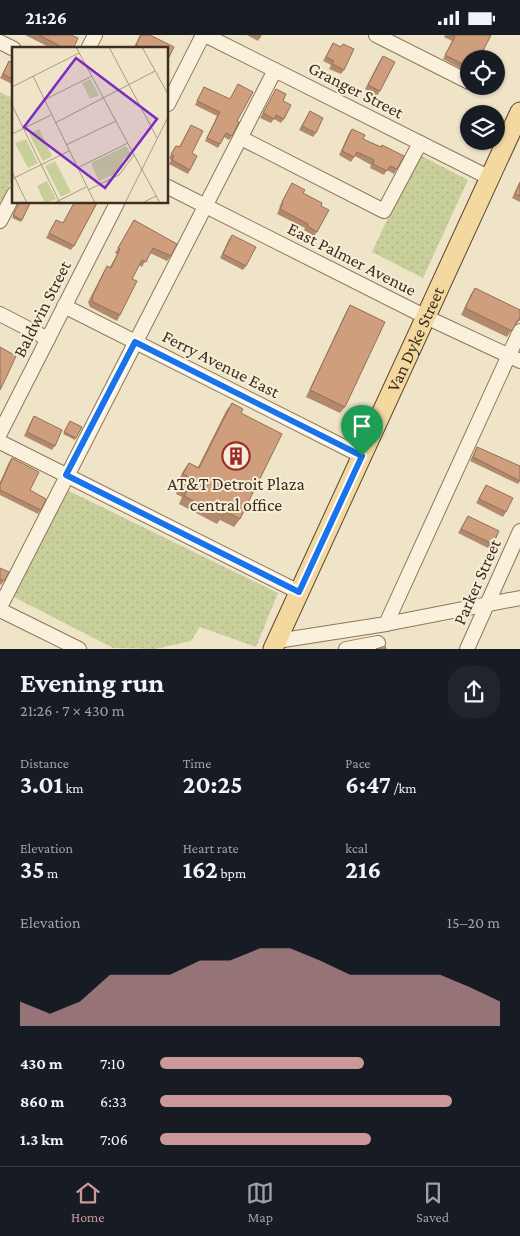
<!DOCTYPE html>
<meta charset="utf-8">
<style>
:root{--surface:#171b24;--page:#20242c;--text:#f1f3f6;--muted:#9ea1a6;--line:#363941;--accent:#cc999b}
body{margin:0;font-family:"Crimson Pro",serif;background:var(--page);color:var(--text);height:100vh;display:flex;flex-direction:column;font-size:19px;white-space:nowrap}
*{box-sizing:border-box;margin:0}
p{font-size:16px;color:var(--muted)}
.icon{flex:none;width:28px;height:28px;fill:none;stroke:currentColor;stroke-width:2;stroke-linecap:round;stroke-linejoin:round}
.map{position:relative;height:614px;overflow:hidden}
.panel{display:flex;flex-direction:column;background:var(--surface);flex:1}
.panel>*{flex:none}
.controls{position:absolute;left:460px;top:15px;display:grid;gap:10px}
.controls a{display:grid;place-items:center;width:45px;height:45px;border-radius:50%;background:var(--surface);box-shadow:0 1px 4px #0004;font-size:25px}
.pin{position:absolute;display:grid;place-items:center;width:42px;height:42px;color:#fff;margin:-51px -21px;border-radius:50% 50% 50% 0;rotate:-45deg;box-shadow:0 0 5px #0007}
.pin .icon{rotate:45deg}
.round{display:grid;place-items:center;flex:none;width:52px;height:52px;border-radius:20px;background:var(--page)}
.head{display:flex;align-items:center;justify-content:space-between;height:85px;padding:0 20px}
h1{font-size:28px;font-weight:700;line-height:38px}
.stats{display:grid;grid-template-columns:repeat(3,1fr);gap:8px;height:85px;padding:5px 20px}
.stats div{display:grid;align-content:center}
.stats b{font-size:25px;font-weight:700}
.stats small{font-size:14px;font-weight:400}
.stats p{font-size:14px}
.chart{height:140px;padding:10px 20px}
.chart p{display:flex;justify-content:space-between}
.chart svg{width:100%;height:90px;margin-top:5px;fill:var(--accent);opacity:.7}
ul{padding:0 20px;list-style:none;font-size:16px}
li{display:grid;grid-template-columns:80px 60px 1fr;align-items:center;height:38px}
li i{height:12px;border-radius:6px;background:var(--accent)}
.status{display:flex;justify-content:space-between;align-items:center;height:35px;padding:0 25px;background:var(--surface);direction:ltr}
.status svg{height:14px;fill:currentColor}
.dock{display:flex;justify-content:space-around;align-items:center;height:70px;border-top:1px solid var(--line);background:var(--surface);font-size:14px;color:var(--muted)}
.dock a{display:grid;justify-items:center;gap:2px}
.dock .selected{color:var(--accent)}
.map>svg:first-child{display:block}
.grass{fill:url(#grass-dots)}
.lines{fill:none;stroke-linecap:round;stroke-linejoin:round}
.minor-casing{stroke:#8d765c;stroke-width:16}
.major-casing{stroke:#5b4430;stroke-width:21}
.minor{stroke:#faf1dc;stroke-width:14}
.major{stroke:#f3d9a0;stroke-width:19}
.wall{fill:#b2896c}
.building{fill:#cf9f7d;stroke:#916f58}
.route-casing{stroke:#fff;stroke-width:10}
.route{stroke:#1a73e8;stroke-width:6}
.labels{text-anchor:middle;stroke-width:4;stroke-linejoin:round;paint-order:stroke}
.street-label{font-size:18px;fill:#3d2e20;stroke:#f7eed8}
.poi-label{font-size:18px;fill:#3d2e20;stroke:#f7eed8}
.inset-road{fill:none;stroke:#a89b85;stroke-width:1}
.view{fill:#7b2cbf;fill-opacity:0.15;stroke:#7b2cbf;stroke-width:2.5}
.inset-edge{fill:none;stroke:#3d2e20;stroke-width:2.5}
</style>
<div class="status"><b>21:26</b><svg viewBox="0 0 49 12"><path d="M0 12V9h3v3zM5 12V6h3v6zM10 12V3h3v9zM15 12V0h3v12zM26 1h20v11H26zM47 4h2v5h-2z"/></svg></div>
<div class="map">
<svg width="520" height="614" viewBox="0 0 520 614">
<defs>
<pattern id="grass-dots" width="8" height="8" patternUnits="userSpaceOnUse" patternTransform="scale(1.25)"><rect width="8" height="8" fill="#c9cf9b"/><path d="M2 2h.1M6 6h.1" fill="none" stroke="#aeb285" stroke-width="1.8" stroke-linecap="round"/></pattern>
</defs>
<rect width="100%" height="100%" fill="#f0e4c8"/>
<!-- grass -->
<g class="grass">
<path d="M0,57L14,64V142L0,168Z"/>
<path d="M418,119L468,145L423,243L372,217Z"/>
<path d="M65,454L278,558L256,612L200,592L191,606L155,614L113,613L10,560Z"/>
</g>
<g class="lines">
<!-- minor casing -->
<g class="minor-casing">
<g id="minor">
<path d="M205,0L490,143"/>
<path d="M376,0L469,47"/>
<path d="M0,7L14,14"/>
<path d="M88,14L95,0"/>
<path d="M168,69L203,0"/>
<path d="M241,103L384,176L420,108"/>
<path d="M168,152L426,282L520,326"/>
<path d="M0,186L14,159"/>
<path d="M64,271L362,421"/>
<path d="M0,279L48,304"/>
<path d="M0,398L117,168"/>
<path d="M0,407L299,557"/>
<path d="M0,572L275,35"/>
<path d="M0,575L79,614"/>
<path d="M386,589L520,296"/>
<path d="M277,606L386,589L520,563"/>
<path d="M346,614L378,608"/>
<path d="M467,614L520,496"/>
</g>
</g>
<!-- major casing -->
<g class="major-casing">
<g id="major">
<path id="s1" d="M273,614L520,77"/>
</g>
</g>
<!-- minor -->
<use href="#minor" class="minor"/>
<!-- major -->
<use href="#major" class="major"/>
</g>
<!-- wall -->
<g class="wall">
<path d="M25,0H71L73,14H53Z"/>
<path d="M140,0H150L168,14H133Z"/>
<path d="M247,0H262L258,6Z"/>
<path d="M445,0H491L469,24V38L443,24L452,6L444,2Z"/>
<path d="M333,8L340,12L343,9L344,35L341,39L329,34L331,30L323,26Z"/>
<path d="M383,21L380,56L377,61L365,54L380,25Z"/>
<path d="M9,26L14,28V50L0,43Z"/>
<path d="M238,49L237,86L232,101L229,105L224,102L218,113L205,106L217,81L195,70L204,52L230,64Z"/>
<path d="M276,54L283,66L284,84L281,88L274,84L271,88L260,83Z"/>
<path d="M310,76L316,98L313,102L299,95Z"/>
<path d="M191,90L192,118L190,135L188,139L169,129L171,125L169,123L176,111L179,112Z"/>
<path d="M352,94L397,134L394,139L387,135L384,140L370,133L371,130L355,121L351,127L339,120L349,98Z"/>
<path d="M520,146V167L512,163Z"/>
<path d="M292,148L303,158L321,171L317,197L314,201L304,195L305,193L277,179L280,172H279Z"/>
<path d="M19,168H30L21,187L12,183Z"/>
<path d="M74,168H97L74,211L71,215L46,203L56,185L63,188Z"/>
<path d="M134,185L171,221L167,226L150,218L142,232L139,230L132,244L120,280L117,286L90,272L88,267L104,236L107,231L110,232L117,219L115,218Z"/>
<path d="M232,200L246,231L243,235L220,223L229,204Z"/>
<path d="M475,253L520,275V285L515,290L507,302L461,280L471,259Z"/>
<path d="M350,270L345,372L340,378L306,362L346,277Z"/>
<path d="M232,368L241,378L240,484L234,492L220,485L217,489L179,469L182,462L176,459L181,449L178,447L183,436L189,428L198,432L226,376Z"/>
<path d="M34,381L55,411L52,415L24,401L31,386Z"/>
<path d="M70,386L76,403L75,405L63,399Z"/>
<path d="M477,412L520,446L518,449L470,426Z"/>
<path d="M12,423L41,475L38,479L0,460V447L9,427Z"/>
<path d="M486,450L506,477L503,482L476,468Z"/>
<path d="M468,481L493,509L490,514L458,498Z"/>
<path d="M0,533L4,546L1,550L0,549Z"/>
</g>
<!-- building -->
<g class="building">
<path d="M39,0H71L78,3L73,14H66Z"/>
<path d="M141,0H150L174,12L168,24V14H144L136,10Z"/>
<path d="M451,0H491L479,24H469V32L445,20L455,2Z"/>
<path d="M333,8L341,12L343,9L354,14L344,35L332,29L334,26L326,22Z"/>
<path d="M383,21L395,27L380,56L368,50Z"/>
<path d="M9,26L14,28V45L3,39Z"/>
<path d="M238,49L253,57L237,86L239,87L232,101L226,98L220,109L207,103L220,77L197,66L204,52L230,64Z"/>
<path d="M276,54L286,59L283,66L291,70L284,84L276,80L274,84L263,78Z"/>
<path d="M310,76L323,83L316,98L302,91Z"/>
<path d="M191,90L203,96L192,118L197,121L190,135L172,125L174,121L171,119L176,111L180,112Z"/>
<path d="M352,94L365,100L363,104L381,112L382,110L404,121L397,134L390,131L387,136L373,129L374,125L357,117L354,122L342,116Z"/>
<path d="M292,148L305,155L303,158L322,168L321,171L329,175L317,197L307,191L308,189L280,174L283,168L282,167Z"/>
<path d="M520,148V161L515,159Z"/>
<path d="M19,168H30L22,185L13,180Z"/>
<path d="M74,168H97L74,211L49,198L56,185L63,188Z"/>
<path d="M134,185L177,209L171,221L153,213L146,227L142,225L132,244L137,246L120,280L93,267L92,262L107,231L111,233L120,214L118,213Z"/>
<path d="M232,200L256,212L246,231L223,219Z"/>
<path d="M475,253L520,275V283L517,286L512,296L465,273Z"/>
<path d="M350,270L385,287L345,372L310,355Z"/>
<path d="M0,312L16,321L6,343L0,355Z"/>
<path d="M232,368L243,374L241,378L282,399L240,484L225,476L223,481L184,461L188,454L182,451L187,441L183,439L189,428L199,433Z"/>
<path d="M34,381L62,395L55,411L27,397Z"/>
<path d="M70,386L82,392L76,403L64,397Z"/>
<path d="M477,412L520,431V446L473,422Z"/>
<path d="M12,423L39,437L30,455L46,464L41,475L0,455V450Z"/>
<path d="M486,450L513,463L506,477L479,464Z"/>
<path d="M468,481L499,496L493,509L461,494Z"/>
<path d="M0,533L9,537L4,546L0,544Z"/>
<path d="M385,611L386,614H376Z"/>
</g>
<g class="lines">
<!-- route casing -->
<g class="route-casing">
<path id="route" d="M135,307L362,421L299,557L66,440Z"/>
</g>
<!-- route -->
<use href="#route" class="route"/>
</g>
<!-- icons -->
<defs>
<g id="building-ring" transform="scale(1.4375)"><circle r="9.5" fill="#f7eed8" stroke="#9e2a2b" stroke-width="1.5"/><path d="M-4-6H4V6H1V3H-1V6H-4ZM-2.5-4.3h1.7v1.8h-1.7ZM.8-4.3h1.7v1.8H.8ZM-2.5-1h1.7V.8h-1.7ZM.8-1h1.7V.8H.8Z" fill="#9e2a2b"/></g>
</defs>
<g fill-rule="evenodd">
<use href="#building-ring" x="236" y="421"/>
</g>
<g class="labels">
<!-- street labels -->
<g class="street-label">
<text transform="translate(356 55) rotate(27)" y="6">Granger Street</text>
<text transform="translate(352 224) rotate(27)" y="6">East Palmer Avenue</text>
<text transform="translate(42 274) rotate(-63)" y="6">Baldwin Street</text>
<text dy="6" stroke="none"><textPath href="#s1" startOffset="341">Van Dyke Street</textPath></text>
<text transform="translate(221 329) rotate(27)" y="6">Ferry Avenue East</text>
<text transform="translate(477 547) rotate(-66)" y="6">Parker Street</text>
</g>
<!-- poi labels -->
<g class="poi-label">
<text x="236" y="455">AT&amp;T Detroit Plaza<tspan x="236" dy="21">central office</tspan></text>
</g>
</g>
<!-- overview -->
<g transform="translate(12 12)">
<rect width="156" height="156" fill="#f0e4c8"/>
<path d="M78,32L87,48L78,52L70,36ZM27,82L40,109L31,114L17,87ZM14,92L26,116L16,121L3,96ZM114,99L119,107L111,112L107,125L87,134L79,116ZM43,114L59,145L49,150L33,119ZM35,134L44,152L33,156L25,139Z" fill="#c9cf9b"/>
<path class="inset-road" d="M64,0L148,156M97,0L145,91M130,0L157,49M21,29L83,156M0,40L67,6M32,53L80,29M0,58L48,156M43,76L143,24M0,87L39,68M54,98L104,74M65,121L116,96M0,125L15,156M0,132L57,104M76,143L107,128L122,108M42,156L74,140M113,156L157,68M130,156L144,149"/>
<path class="view" d="M64,11L145,72L93,141L12,80Z"/>
<rect width="156" height="156" class="inset-edge"/>
</g>
</svg>
<div class="controls">
<a><svg class="icon" aria-label="locate" viewBox="0 0 24 24"><circle cx="12" cy="12" r="6"/><path d="M12 2v4M12 18v4M2 12h4M18 12h4"/></svg></a>
<a><svg class="icon" aria-label="layers" viewBox="0 0 24 24"><path d="M12 4l9 5-9 5-9-5zM3 14l9 5 9-5"/></svg></a>
</div>
<div class="pin" style="left:362px;top:421px;background:#1e9e55"><svg class="icon" aria-label="arrive" viewBox="0 0 24 24"><path d="M6 21V4h12l-3 4 3 4H6"/></svg></div>
</div>
<section class="panel">
<div class="head"><div><h1>Evening run</h1><p>21:26 · 7 × 430 m</p></div><a class="round"><svg class="icon" aria-label="share" viewBox="0 0 24 24"><path d="M12 15V3M7 8l5-5 5 5M5 13v7h14v-7"/></svg></a></div>
<div class="stats">
<div><p>Distance</p><b>3.01<small> km</small></b></div>
<div><p>Time</p><b>20:25</b></div>
<div><p>Pace</p><b>6:47<small> /km</small></b></div>
</div>
<div class="stats">
<div><p>Elevation</p><b>35<small> m</small></b></div>
<div><p>Heart rate</p><b>162<small> bpm</small></b></div>
<div><p>kcal</p><b>216</b></div>
</div>
<div class="chart"><p><span>Elevation</span>15–20 m</p>
<svg viewBox="0 0 160 44" preserveAspectRatio="none"><path d="M0 44V32L10 38L20 32L30 19L40 19L50 19L60 12L70 12L80 6L90 6L100 12L110 19L120 19L130 19L140 19L150 25L160 32V44z"/></svg>
</div>
<ul>
<li><b>430 m</b>7:10<i style="width:60%"></i></li>
<li><b>860 m</b>6:33<i style="width:86%"></i></li>
<li><b>1.3 km</b>7:06<i style="width:62%"></i></li>
</ul>
</section>
<nav class="dock">
<a class="selected"><svg class="icon" aria-label="home" viewBox="0 0 24 24"><path d="M3 11l9-7 9 7M6 9v11h12V9"/></svg>Home</a>
<a><svg class="icon" aria-label="map" viewBox="0 0 24 24"><path d="M3 6l6-2 6 2 6-2v14l-6 2-6-2-6 2zM9 4v14M15 6v14"/></svg>Map</a>
<a><svg class="icon" aria-label="saved" viewBox="0 0 24 24"><path d="M7 4h10v16l-5-4-5 4z"/></svg>Saved</a>
</nav>
